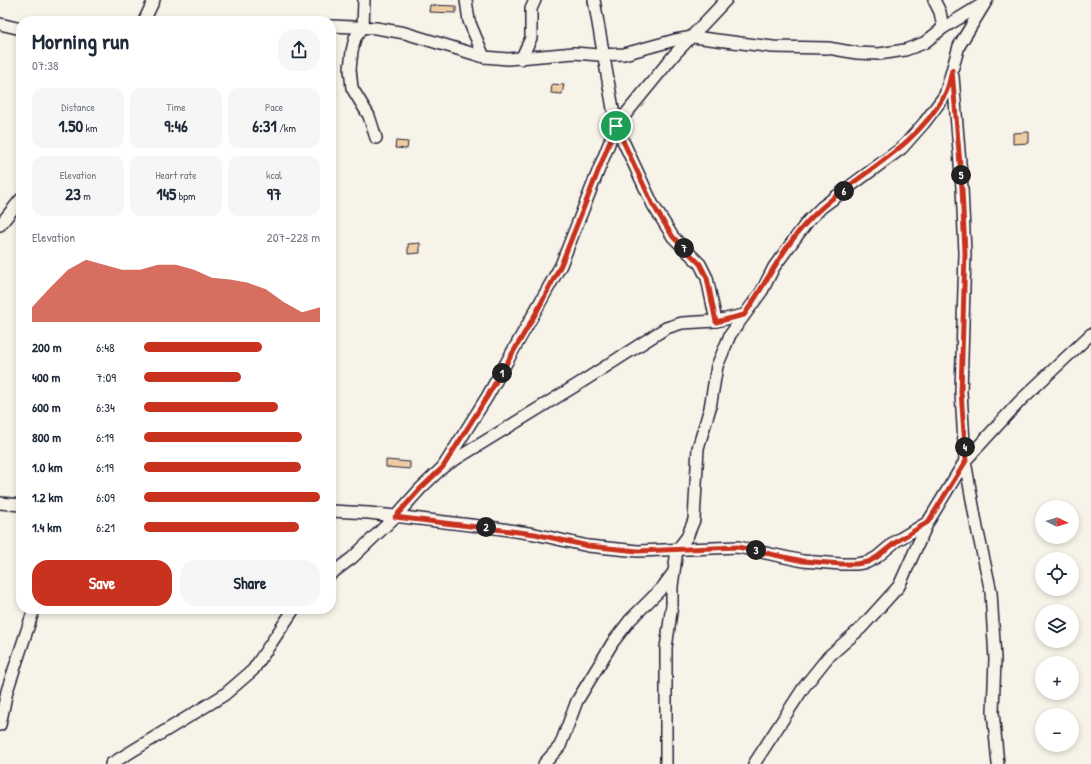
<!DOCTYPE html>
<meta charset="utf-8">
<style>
:root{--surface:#fff;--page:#f6f6f7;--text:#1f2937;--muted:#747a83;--accent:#c8321e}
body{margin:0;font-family:"Patrick Hand",sans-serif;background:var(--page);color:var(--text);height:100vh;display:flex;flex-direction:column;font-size:15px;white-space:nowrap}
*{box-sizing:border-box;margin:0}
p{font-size:13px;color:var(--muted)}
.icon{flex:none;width:22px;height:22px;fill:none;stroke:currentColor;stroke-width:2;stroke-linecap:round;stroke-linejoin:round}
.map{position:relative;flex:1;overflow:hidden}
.panel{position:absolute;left:16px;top:16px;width:320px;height:598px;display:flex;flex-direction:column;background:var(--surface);border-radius:16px;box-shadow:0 2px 6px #0003}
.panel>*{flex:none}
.needle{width:26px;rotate:95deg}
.fabs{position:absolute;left:1035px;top:500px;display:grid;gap:8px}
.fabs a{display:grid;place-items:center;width:44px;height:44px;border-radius:50%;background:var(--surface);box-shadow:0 2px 6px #0003;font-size:20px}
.pin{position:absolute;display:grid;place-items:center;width:34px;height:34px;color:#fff;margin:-17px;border:2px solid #fff;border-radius:50%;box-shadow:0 1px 4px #0007}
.km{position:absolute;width:20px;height:20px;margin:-10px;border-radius:50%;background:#222;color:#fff;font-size:11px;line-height:20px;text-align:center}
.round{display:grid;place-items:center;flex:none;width:42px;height:42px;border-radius:16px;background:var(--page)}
.overview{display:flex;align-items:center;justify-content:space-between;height:68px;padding:0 16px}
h1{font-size:22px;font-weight:800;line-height:30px}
.stats{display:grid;grid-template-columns:repeat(3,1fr);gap:6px;height:68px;padding:4px 16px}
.stats div{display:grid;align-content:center;border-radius:10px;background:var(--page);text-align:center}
.stats b{font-size:17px;font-weight:800}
.stats small{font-size:11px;font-weight:400}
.stats p{font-size:11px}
.chart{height:112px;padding:8px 16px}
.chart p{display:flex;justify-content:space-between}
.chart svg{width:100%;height:72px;margin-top:4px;fill:var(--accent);opacity:.7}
.button{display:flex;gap:8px;margin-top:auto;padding:8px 16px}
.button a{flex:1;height:46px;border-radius:16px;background:var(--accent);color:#fff;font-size:16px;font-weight:800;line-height:46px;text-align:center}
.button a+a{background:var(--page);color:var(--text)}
ul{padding:0 16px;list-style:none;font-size:13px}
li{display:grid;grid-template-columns:64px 48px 1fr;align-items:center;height:30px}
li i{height:10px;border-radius:5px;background:var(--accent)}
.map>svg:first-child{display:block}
.building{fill:#f0cca1;stroke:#22223b}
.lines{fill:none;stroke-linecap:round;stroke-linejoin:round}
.street-casing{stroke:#22223b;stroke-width:14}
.street{stroke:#f7f3e8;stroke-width:11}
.route-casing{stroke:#fff;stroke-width:8}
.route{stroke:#c8321e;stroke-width:5}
</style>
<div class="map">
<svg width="1091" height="764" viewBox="0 0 1091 764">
<rect width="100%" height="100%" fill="#f7f3e8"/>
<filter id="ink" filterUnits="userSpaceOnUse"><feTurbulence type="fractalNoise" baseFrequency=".025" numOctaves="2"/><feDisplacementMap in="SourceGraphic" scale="8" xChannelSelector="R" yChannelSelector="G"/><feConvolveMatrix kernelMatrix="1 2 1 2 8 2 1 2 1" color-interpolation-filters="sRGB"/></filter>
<g filter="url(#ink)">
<!-- building -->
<g class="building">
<path d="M430,5L456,6V13L429,12Z"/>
<path d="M552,84L564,85L562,94L551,93Z"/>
<path d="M1029,132V143L1013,144V133Z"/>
<path d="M396,141L408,142L407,149L395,148Z"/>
<path d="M420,243V253L408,254V244Z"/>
<path d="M386,460L410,462V469L386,467Z"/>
</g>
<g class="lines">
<!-- street casing -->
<g class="street-casing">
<g id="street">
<path d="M364,0L363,27L355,38L352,51L350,69L352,88L369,116L376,138"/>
<path d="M466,0L469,21L484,57"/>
<path d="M594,0L616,126L653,205L673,237L700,264L707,278L716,321"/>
<path d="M934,0L940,12L943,28"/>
<path d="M144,21L154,0"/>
<path d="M0,24L21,29"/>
<path d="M331,26L376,28L405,33L484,57L508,59L574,53L599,55L624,54L675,40L693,37L773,47L828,48L857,53L879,54L905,50L924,43L943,28L981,5"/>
<path d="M521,59L531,38V9L535,0"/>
<path d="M953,76L962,188L965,253L961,392L965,461L977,528L991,592L995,659L993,712L998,764"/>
<path d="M0,225L21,199"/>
<path d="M443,467L487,397L561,265L616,126L674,55L726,0"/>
<path d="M0,503L21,505"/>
<path d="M331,511L369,513L496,528L535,534L588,546L638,551L738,547L803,561L841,564H856L868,562L877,557L896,541L928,522"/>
<path d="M331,574L352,558L395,517L421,488L443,467L580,383L666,328L682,323L716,321L744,315"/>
<path d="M0,725L7,691L34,609"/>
<path d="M111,764L224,695L253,670L294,609"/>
<path d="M544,764L560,746L577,701L613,642L630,620L662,588L673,573"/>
<path d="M666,764V648L672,605V586L677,550L687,537L694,520L698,448L710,408L717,366L723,352L730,335L762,291L774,267L808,221L822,207L902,148L924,123L945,95L959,46L987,0"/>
<path d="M754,764L804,687L828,657L861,628L899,586L928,522L965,461L1020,401L1091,334"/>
</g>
</g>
<!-- street -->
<use href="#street" class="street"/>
</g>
</g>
<g class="lines" filter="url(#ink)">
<!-- route casing -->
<g class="route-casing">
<path id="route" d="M952,70L962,188L965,253L961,392L966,461L928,522L896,542L877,557L868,562L856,564H841L803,561L738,547L638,551L588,546L535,534L395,517L421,488L443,467L487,397L536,313L561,265L616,126L653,205L673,237L700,264L707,278L716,322L744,315C766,284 782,248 809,220C852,175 912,153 944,96C949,88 950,78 952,70Z"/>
</g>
<!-- route -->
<use href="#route" class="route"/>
</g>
</svg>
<div class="fabs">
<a><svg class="needle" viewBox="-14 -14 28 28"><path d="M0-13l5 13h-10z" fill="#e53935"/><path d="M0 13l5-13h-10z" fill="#747a83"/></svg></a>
<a><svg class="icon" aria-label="locate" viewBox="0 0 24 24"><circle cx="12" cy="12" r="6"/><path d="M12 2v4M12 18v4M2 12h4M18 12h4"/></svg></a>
<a><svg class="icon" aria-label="layers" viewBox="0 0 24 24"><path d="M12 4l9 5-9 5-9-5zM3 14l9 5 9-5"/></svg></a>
<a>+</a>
<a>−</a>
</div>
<div class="pin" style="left:616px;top:126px;background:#1e9e55"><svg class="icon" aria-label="arrive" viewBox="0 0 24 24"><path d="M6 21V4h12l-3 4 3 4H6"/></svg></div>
<b class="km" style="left:502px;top:373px">1</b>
<b class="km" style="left:486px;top:527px">2</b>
<b class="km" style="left:756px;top:550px">3</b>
<b class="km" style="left:965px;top:447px">4</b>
<b class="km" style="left:961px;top:175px">5</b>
<b class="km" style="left:844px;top:191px">6</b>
<b class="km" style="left:684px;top:248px">7</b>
<section class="panel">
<div class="overview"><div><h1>Morning run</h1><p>07:38</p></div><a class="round"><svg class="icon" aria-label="share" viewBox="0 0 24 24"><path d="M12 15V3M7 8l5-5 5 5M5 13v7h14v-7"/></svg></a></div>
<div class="stats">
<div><p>Distance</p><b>1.50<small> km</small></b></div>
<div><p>Time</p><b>9:46</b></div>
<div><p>Pace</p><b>6:31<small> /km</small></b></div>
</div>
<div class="stats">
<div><p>Elevation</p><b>23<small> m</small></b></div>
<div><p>Heart rate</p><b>145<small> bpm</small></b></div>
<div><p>kcal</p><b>97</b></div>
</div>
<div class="chart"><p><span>Elevation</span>207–228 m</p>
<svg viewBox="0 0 160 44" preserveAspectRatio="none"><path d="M0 44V35L10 23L20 12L30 6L40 9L50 12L60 12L70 9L80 9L90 12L100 17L110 18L120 20L130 24L140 32L150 38L160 35V44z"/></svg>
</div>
<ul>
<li><b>200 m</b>6:48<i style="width:67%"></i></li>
<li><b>400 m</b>7:09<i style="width:55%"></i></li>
<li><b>600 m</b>6:34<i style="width:76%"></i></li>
<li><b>800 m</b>6:19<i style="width:90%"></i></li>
<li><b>1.0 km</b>6:19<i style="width:89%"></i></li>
<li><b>1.2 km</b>6:09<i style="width:100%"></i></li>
<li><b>1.4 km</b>6:21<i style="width:88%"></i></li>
</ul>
<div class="button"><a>Save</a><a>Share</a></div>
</section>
</div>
